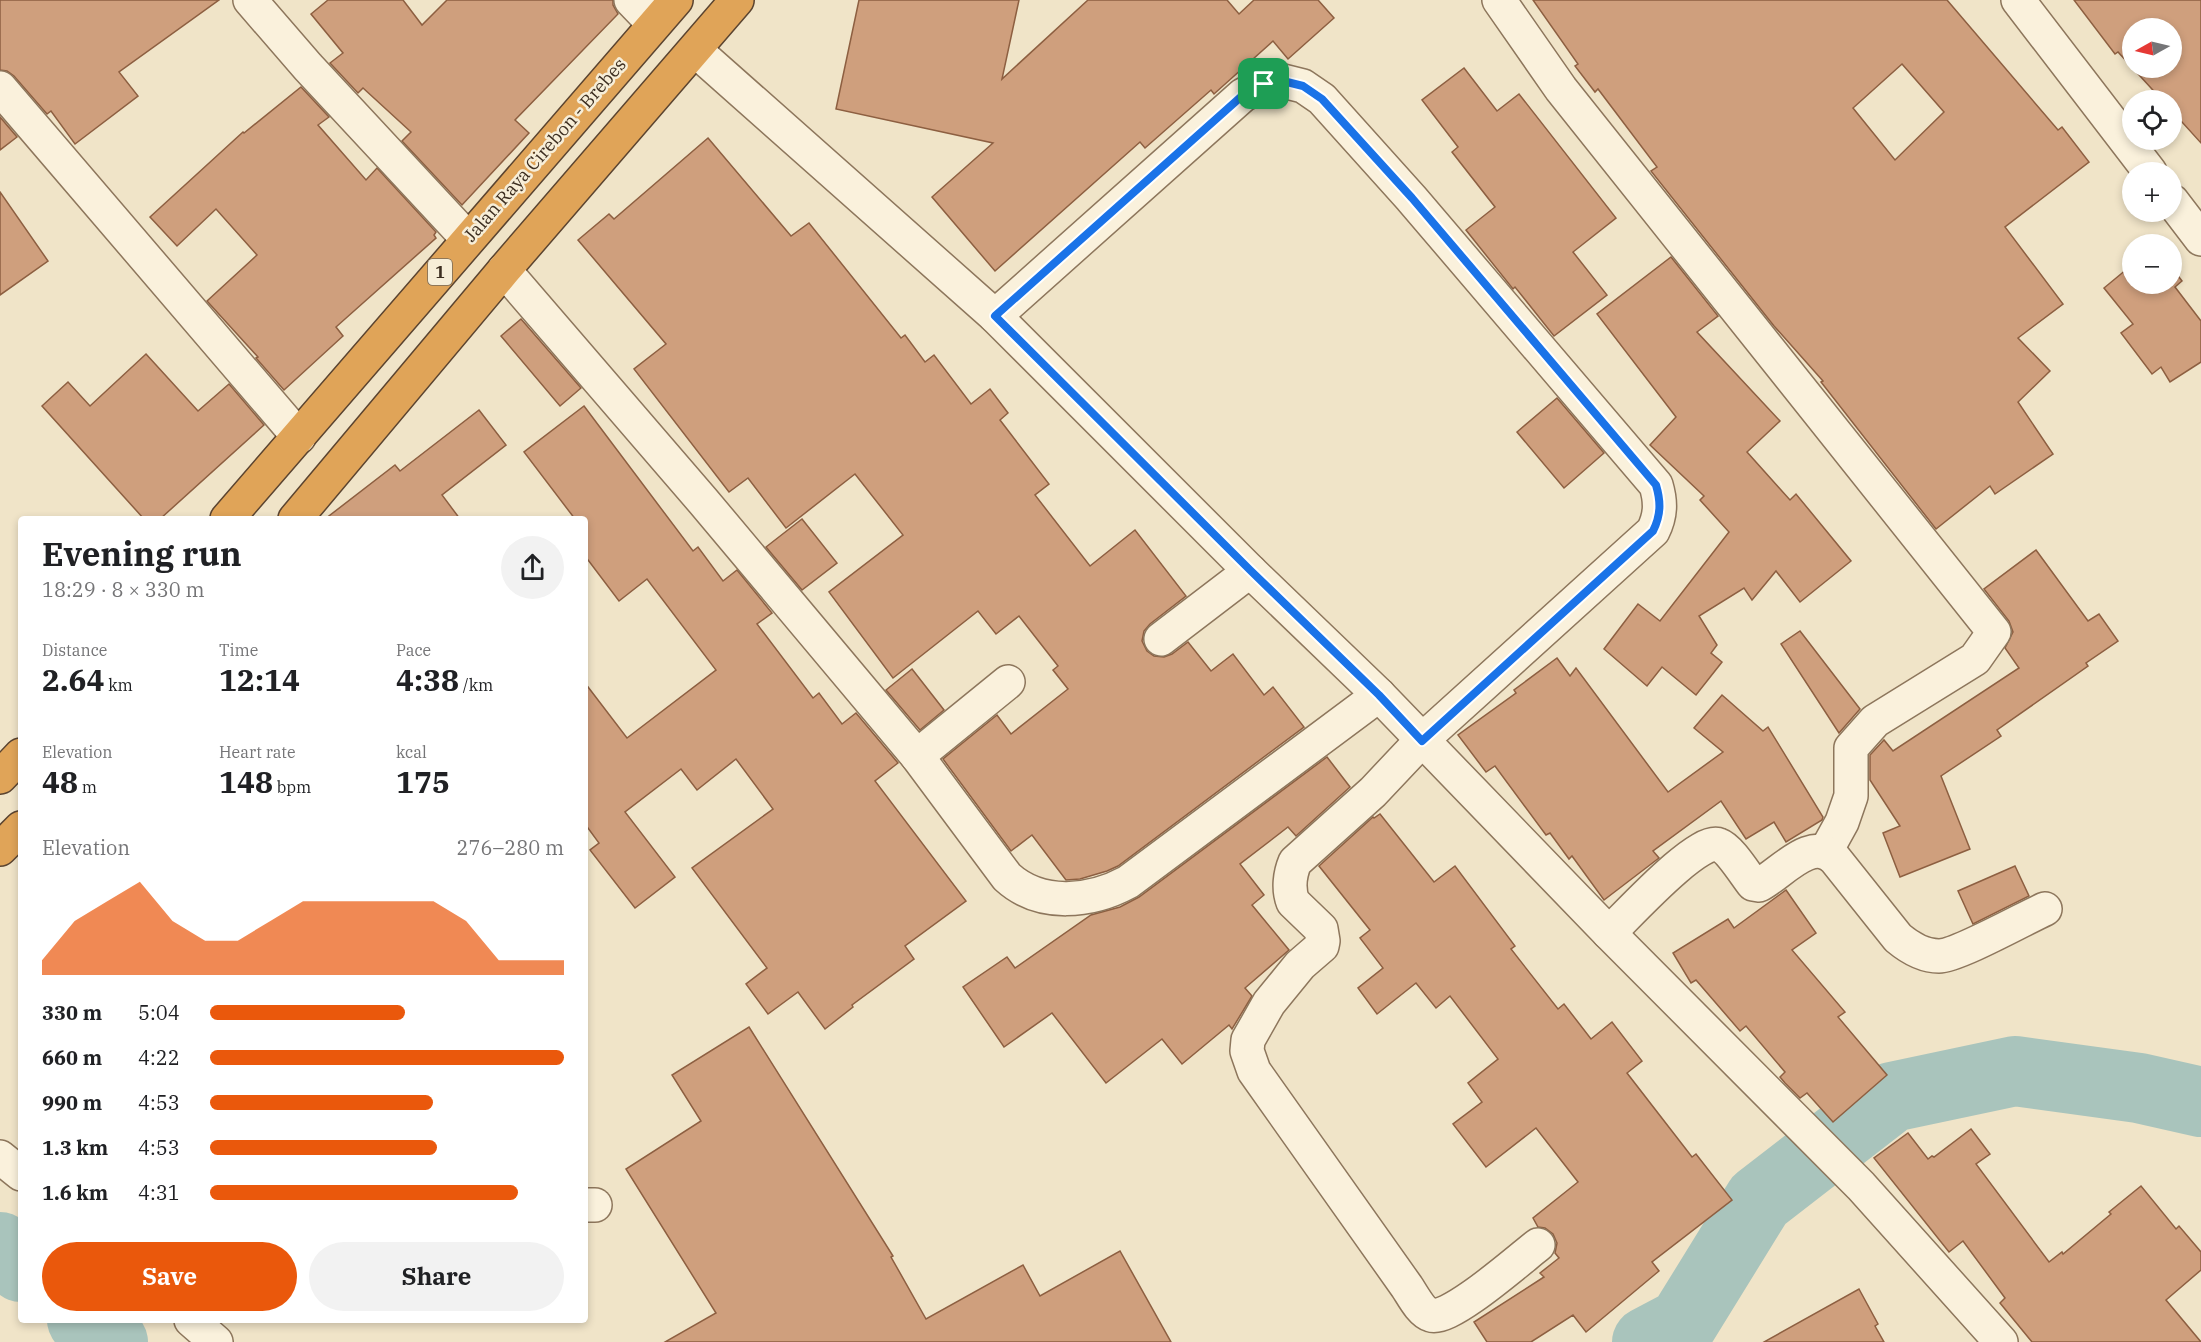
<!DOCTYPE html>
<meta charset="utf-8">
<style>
:root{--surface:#fff;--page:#f2f2f2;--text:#202124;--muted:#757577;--accent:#ea580c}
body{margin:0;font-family:"IBM Plex Serif",serif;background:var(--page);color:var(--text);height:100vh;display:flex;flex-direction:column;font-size:22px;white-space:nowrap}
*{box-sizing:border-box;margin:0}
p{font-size:20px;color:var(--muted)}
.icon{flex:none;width:33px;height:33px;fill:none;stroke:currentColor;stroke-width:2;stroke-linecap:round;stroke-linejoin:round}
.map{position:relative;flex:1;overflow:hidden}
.drawer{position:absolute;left:18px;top:516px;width:570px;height:807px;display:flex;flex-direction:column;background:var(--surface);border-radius:6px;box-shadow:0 3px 9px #0003}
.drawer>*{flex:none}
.needle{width:39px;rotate:262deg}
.controls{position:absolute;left:2122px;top:18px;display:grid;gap:12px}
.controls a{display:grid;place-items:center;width:60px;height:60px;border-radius:50%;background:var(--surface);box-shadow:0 3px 9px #0003;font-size:30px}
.pin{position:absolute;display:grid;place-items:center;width:51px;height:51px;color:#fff;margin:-26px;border-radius:12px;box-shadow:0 3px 9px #0006}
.round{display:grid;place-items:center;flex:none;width:63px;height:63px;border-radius:32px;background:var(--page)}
.summary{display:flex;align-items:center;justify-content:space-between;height:102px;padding:0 24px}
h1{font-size:33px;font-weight:700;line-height:45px}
.stats{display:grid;grid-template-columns:repeat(3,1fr);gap:9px;height:102px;padding:6px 24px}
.stats div{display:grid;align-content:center}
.stats b{font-size:30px;font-weight:700}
.stats small{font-size:16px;font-weight:400}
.stats p{font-size:16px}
.chart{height:168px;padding:12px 24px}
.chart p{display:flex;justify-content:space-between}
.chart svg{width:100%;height:108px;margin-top:6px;fill:var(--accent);opacity:.7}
.primary-button{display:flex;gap:12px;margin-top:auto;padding:12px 24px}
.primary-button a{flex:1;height:69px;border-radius:36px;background:var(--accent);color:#fff;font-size:24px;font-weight:700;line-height:69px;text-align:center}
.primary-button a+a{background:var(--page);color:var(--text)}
ul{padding:0 24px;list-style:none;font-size:20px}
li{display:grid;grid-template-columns:96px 72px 1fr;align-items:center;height:45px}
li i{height:15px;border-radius:8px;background:var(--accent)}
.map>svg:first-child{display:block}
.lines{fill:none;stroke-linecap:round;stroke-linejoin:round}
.river{stroke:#a9c4bc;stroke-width:70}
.building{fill:#cf9f7d;stroke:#8d5f41;stroke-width:1.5;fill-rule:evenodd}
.minor-casing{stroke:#8d765c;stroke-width:36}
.highway-casing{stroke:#5b4430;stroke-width:36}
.minor{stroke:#faf1dc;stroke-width:33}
.highway{stroke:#e0a458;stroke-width:33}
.route-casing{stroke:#fff;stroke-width:12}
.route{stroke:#1a73e8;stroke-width:8}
.labels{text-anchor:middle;stroke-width:5;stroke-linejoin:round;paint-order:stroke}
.shield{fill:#f7eed8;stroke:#756857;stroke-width:1.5}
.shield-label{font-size:16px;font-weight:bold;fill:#3d2e20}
.street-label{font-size:18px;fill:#3d2e20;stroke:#f7eed8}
</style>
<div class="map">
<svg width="2201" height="1342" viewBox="0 0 2201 1342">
<rect width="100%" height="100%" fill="#f0e4c8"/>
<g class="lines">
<!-- river -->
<g class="river">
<path d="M0,1247L21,1267"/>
<path d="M82,1320L113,1342"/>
<path d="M1647,1342L1683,1323L1759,1200L1892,1097L2015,1071L2139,1088L2201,1102"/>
</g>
</g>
<!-- building -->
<g class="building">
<path d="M0,0H219L119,72L138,96L75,144L51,111L47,114L14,76L7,71L0,70Z"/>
<path d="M328,0H403L422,25L447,0H613V5L618,14L515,120L529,133L462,205L402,141L411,132L363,88L358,93L330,63L343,53L311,14Z"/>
<path d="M859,0H1019L1002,79L1088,0H1227L1239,14L1254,0H1318L1334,18L1288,59L1273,41L1214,94L1211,90L1145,148L1140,142L995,271L932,197L993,143L836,109Z"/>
<path d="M1533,0H1947L2058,130L2062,127L2089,162L2005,227L2063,304L2018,338L2050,371L2018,402L2053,454L1995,494L1990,486L1936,529L1821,382L1823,381L1774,326L1651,171L1657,167L1598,89L1595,92L1575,66L1578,64ZM1902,64L1944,112L1895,160L1853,108Z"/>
<path d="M2074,0H2201V143L2172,111V100H2162L2118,52L2115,54ZM2133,28H2172V68H2133Z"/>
<path d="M1464,68L1497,111L1519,94L1616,218L1573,252L1607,295L1554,336L1515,287L1513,289L1466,230L1495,207L1452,152L1458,147L1422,100Z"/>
<path d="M301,87L329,117L318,125L366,180L377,168L436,232L434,235L436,238L336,327L343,336L284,390L256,358L258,357L207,301L257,255L216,209L177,246L150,217L243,132L244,133Z"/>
<path d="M0,117L17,137L0,150Z"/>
<path d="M708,138L791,236L809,223L901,338L905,335L925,362L934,355L971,404L990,389L1008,413L1000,420L1049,484L1035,495L1090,566L1135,530L1186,596L1150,624L1144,631L1142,641L1147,651L1154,656L1164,657L1172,654L1188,642L1211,671L1233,654L1264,695L1273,687L1304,727L1118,866L1107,871L1080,879L1066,880L1032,835L1011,851L943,759L997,715L1011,734L1068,689L1053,670L1058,666L1019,616L996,634L978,611L893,678L829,592L903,535L855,474L786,528L748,478L729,492L634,369L666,344L578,240L609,214L614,219Z"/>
<path d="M0,192L48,261L0,295Z"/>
<path d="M1671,257L1718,316L1697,332L1780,421L1747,452L1790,500L1796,494L1851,561L1800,602L1776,571L1752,600L1744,588L1699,616L1717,645L1711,653L1722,662L1696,695L1662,667L1647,686L1604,649L1638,604L1660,621L1729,532L1700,500L1704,496L1650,445L1676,417L1597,314Z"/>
<path d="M2133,264V284H2172V268L2182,281L2175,287L2201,321V362L2170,382L2161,367L2152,374L2121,333L2133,324L2104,288Z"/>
<path d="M521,319L581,388L560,406L501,336Z"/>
<path d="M146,354L198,411L229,384L264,425L160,519H144L42,406L68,382L90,406Z"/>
<path d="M1557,398L1604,453L1564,488L1517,432Z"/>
<path d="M584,406L693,551L698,547L723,581L737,570L772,613L757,624L813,698L819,693L842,724L856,713L898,763L875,781L966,901L905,946L914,959L852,1005L853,1007L825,1029L798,992L768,1014L746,984L767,968L692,868L773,809L736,759L697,790L681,769L625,812L675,877L635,908L590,850L599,843L585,824V683L627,738L716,670L647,579L619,601L585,556V519H575L524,452Z"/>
<path d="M479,410L506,445L442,495L460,519H325L395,465L400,471Z"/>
<path d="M802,519L837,563L802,590L766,547Z"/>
<path d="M2036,550L2088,621L2099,614L2118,641L2086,663L2088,666L1997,730L2001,736L1941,776L1970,849L1900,877L1883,833L1900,826L1870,780V755L1884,740L1893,751L2019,668L2005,648L2013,632L2009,621L1984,589Z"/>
<path d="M1800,631L1860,709L1839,733L1781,644Z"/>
<path d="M1557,658L1570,676L1576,668L1668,792L1723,752L1694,728L1722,695L1763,731L1768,727L1823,817L1822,820L1786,842L1774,822L1746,839L1721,801L1653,851L1659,858L1604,900L1572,856L1569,859L1550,833L1546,835L1495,766L1486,772L1458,735L1516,693L1514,690Z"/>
<path d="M912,669L944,710L920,730L886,690Z"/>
<path d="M1327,757L1350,787L1296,836L1288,827L1240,864L1264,895L1252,905L1289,950L1245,988L1252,996L1232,1029L1229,1025L1182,1064L1162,1039L1106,1083L1052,1013L1004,1047L963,987L1007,957L1015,968L1091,915L1120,907L1139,897Z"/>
<path d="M1380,814L1434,882L1455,866L1515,946L1511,949L1558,1009L1564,1004L1591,1039L1612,1022L1642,1061L1627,1073L1692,1157L1696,1154L1732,1200L1652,1262L1659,1271L1586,1332L1573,1315L1531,1342H1487L1474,1322L1544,1277L1540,1273L1559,1258L1555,1253L1557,1243L1553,1234L1545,1228L1538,1227L1533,1218L1578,1182L1536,1128L1486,1167L1453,1124L1482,1102L1468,1083L1498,1059L1450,996L1436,1008L1416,983L1377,1014L1358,988L1383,968L1360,938L1370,930L1319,866L1373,817L1374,818Z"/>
<path d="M2015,866L2029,896L1973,924L1958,891Z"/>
<path d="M1786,890L1816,933L1792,950L1845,1012L1838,1017L1887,1075L1833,1122L1807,1093L1800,1098L1785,1083L1780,1077L1785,1072L1746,1026L1740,1031L1696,980L1691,983L1673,953L1728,919L1734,928Z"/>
<path d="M749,1027L893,1256L891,1257L926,1319L1023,1265L1040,1296L1120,1251L1171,1342H665L716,1313L626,1169L701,1121L672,1075Z"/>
<path d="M1971,1129L1990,1154L1976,1164L2049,1262L2062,1252L2063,1254L2111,1214L2109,1212L2141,1186L2176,1229L2179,1226L2201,1252V1270L2166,1300L2201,1342H2032L2000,1303L2005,1298L1963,1241L1949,1252L1874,1158L1908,1133L1928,1159L1932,1156L1934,1157Z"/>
<path d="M1859,1289L1878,1324L1875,1326L1884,1342H1764Z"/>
</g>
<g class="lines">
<!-- minor casing -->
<g class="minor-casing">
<g id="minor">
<path d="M250,0L308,67L468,239"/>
<path d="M631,0L654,24"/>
<path d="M1499,0L1561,89L1994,632L1975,659L1875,721L1851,748V796L1842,822L1826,851"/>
<path d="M2018,0L2150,172"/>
<path d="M695,50L995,316L1250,571L1379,695L1609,933L1861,1186L2001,1342"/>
<path d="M0,88L299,437"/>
<path d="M2172,201L2201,239"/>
<path d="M504,270L703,501L917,756L1007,877C1041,908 1091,902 1128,882L1379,695"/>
<path d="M995,316L1243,95L1264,84L1283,81L1303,86L1322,99L1411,198L1656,485C1661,502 1661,515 1653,531L1422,740L1373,792L1295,862C1290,874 1288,889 1293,902L1321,929L1323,941L1322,946L1300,965L1269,1003L1248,1040L1247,1051L1254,1071L1407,1287C1413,1296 1421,1312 1431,1315C1449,1322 1521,1258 1538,1245"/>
<path d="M1161,639L1250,571"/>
<path d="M917,756L1008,682"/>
<path d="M1609,933C1626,917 1699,836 1719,845C1730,849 1745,874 1753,884L1759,885C1781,874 1811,835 1835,859L1898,938C1910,948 1923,956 1939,956C1957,956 2025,918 2045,909"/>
<path d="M0,1157L21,1174"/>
<path d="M585,1205H595"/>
<path d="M191,1320L216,1342"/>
</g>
</g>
<!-- highway casing -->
<g class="highway-casing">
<g id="highway">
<path d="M227,519L676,0"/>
<path d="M295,519L504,270L737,0"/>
<path d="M0,777L21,755"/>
<path d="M0,849L21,828"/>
</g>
</g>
<!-- minor -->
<use href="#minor" class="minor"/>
<!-- highway -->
<use href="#highway" class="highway"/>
</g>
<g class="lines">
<!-- route casing -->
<g class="route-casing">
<path id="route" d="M1283,81L1303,86L1322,99L1412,198L1656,485C1661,502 1661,515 1653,531L1422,741L1379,695L1250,570L995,316L1243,95L1264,84Z"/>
</g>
<!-- route -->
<use href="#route" class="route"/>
</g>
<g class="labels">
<!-- shield labels -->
<rect class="shield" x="428" y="259" width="24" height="26" rx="4.5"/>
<g class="shield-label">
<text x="440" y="278">1</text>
</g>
<!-- street labels -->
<g class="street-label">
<text transform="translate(545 150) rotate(-49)" y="6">Jalan Raya Cirebon - Brebes</text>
</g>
</g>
</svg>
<div class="controls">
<a><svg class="needle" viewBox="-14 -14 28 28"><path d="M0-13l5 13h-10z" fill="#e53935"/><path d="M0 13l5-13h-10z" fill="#757577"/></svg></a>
<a><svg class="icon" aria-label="locate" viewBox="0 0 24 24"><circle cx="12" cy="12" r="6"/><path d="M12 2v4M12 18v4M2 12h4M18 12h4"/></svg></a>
<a>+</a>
<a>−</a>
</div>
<div class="pin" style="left:1264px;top:84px;background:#1e9e55"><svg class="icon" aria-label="arrive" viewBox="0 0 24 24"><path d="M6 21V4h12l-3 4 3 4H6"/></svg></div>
<section class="drawer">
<div class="summary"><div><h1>Evening run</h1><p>18:29 · 8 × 330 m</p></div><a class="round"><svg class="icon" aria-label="share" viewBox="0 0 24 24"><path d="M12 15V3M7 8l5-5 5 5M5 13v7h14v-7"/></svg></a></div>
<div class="stats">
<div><p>Distance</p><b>2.64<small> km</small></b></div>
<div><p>Time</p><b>12:14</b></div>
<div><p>Pace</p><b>4:38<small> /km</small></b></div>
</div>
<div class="stats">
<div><p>Elevation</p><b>48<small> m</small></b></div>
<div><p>Heart rate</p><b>148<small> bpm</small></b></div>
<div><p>kcal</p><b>175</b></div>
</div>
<div class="chart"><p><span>Elevation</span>276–280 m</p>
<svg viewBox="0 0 160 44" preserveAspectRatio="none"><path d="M0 44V38L10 22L20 14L30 6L40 22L50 30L60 30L70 22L80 14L90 14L100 14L110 14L120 14L130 22L140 38L150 38L160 38V44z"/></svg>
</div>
<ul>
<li><b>330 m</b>5:04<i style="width:55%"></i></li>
<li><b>660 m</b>4:22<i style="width:100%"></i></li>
<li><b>990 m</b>4:53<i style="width:63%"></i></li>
<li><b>1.3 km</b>4:53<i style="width:64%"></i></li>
<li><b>1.6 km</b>4:31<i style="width:87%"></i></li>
</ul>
<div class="primary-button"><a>Save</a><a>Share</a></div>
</section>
</div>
